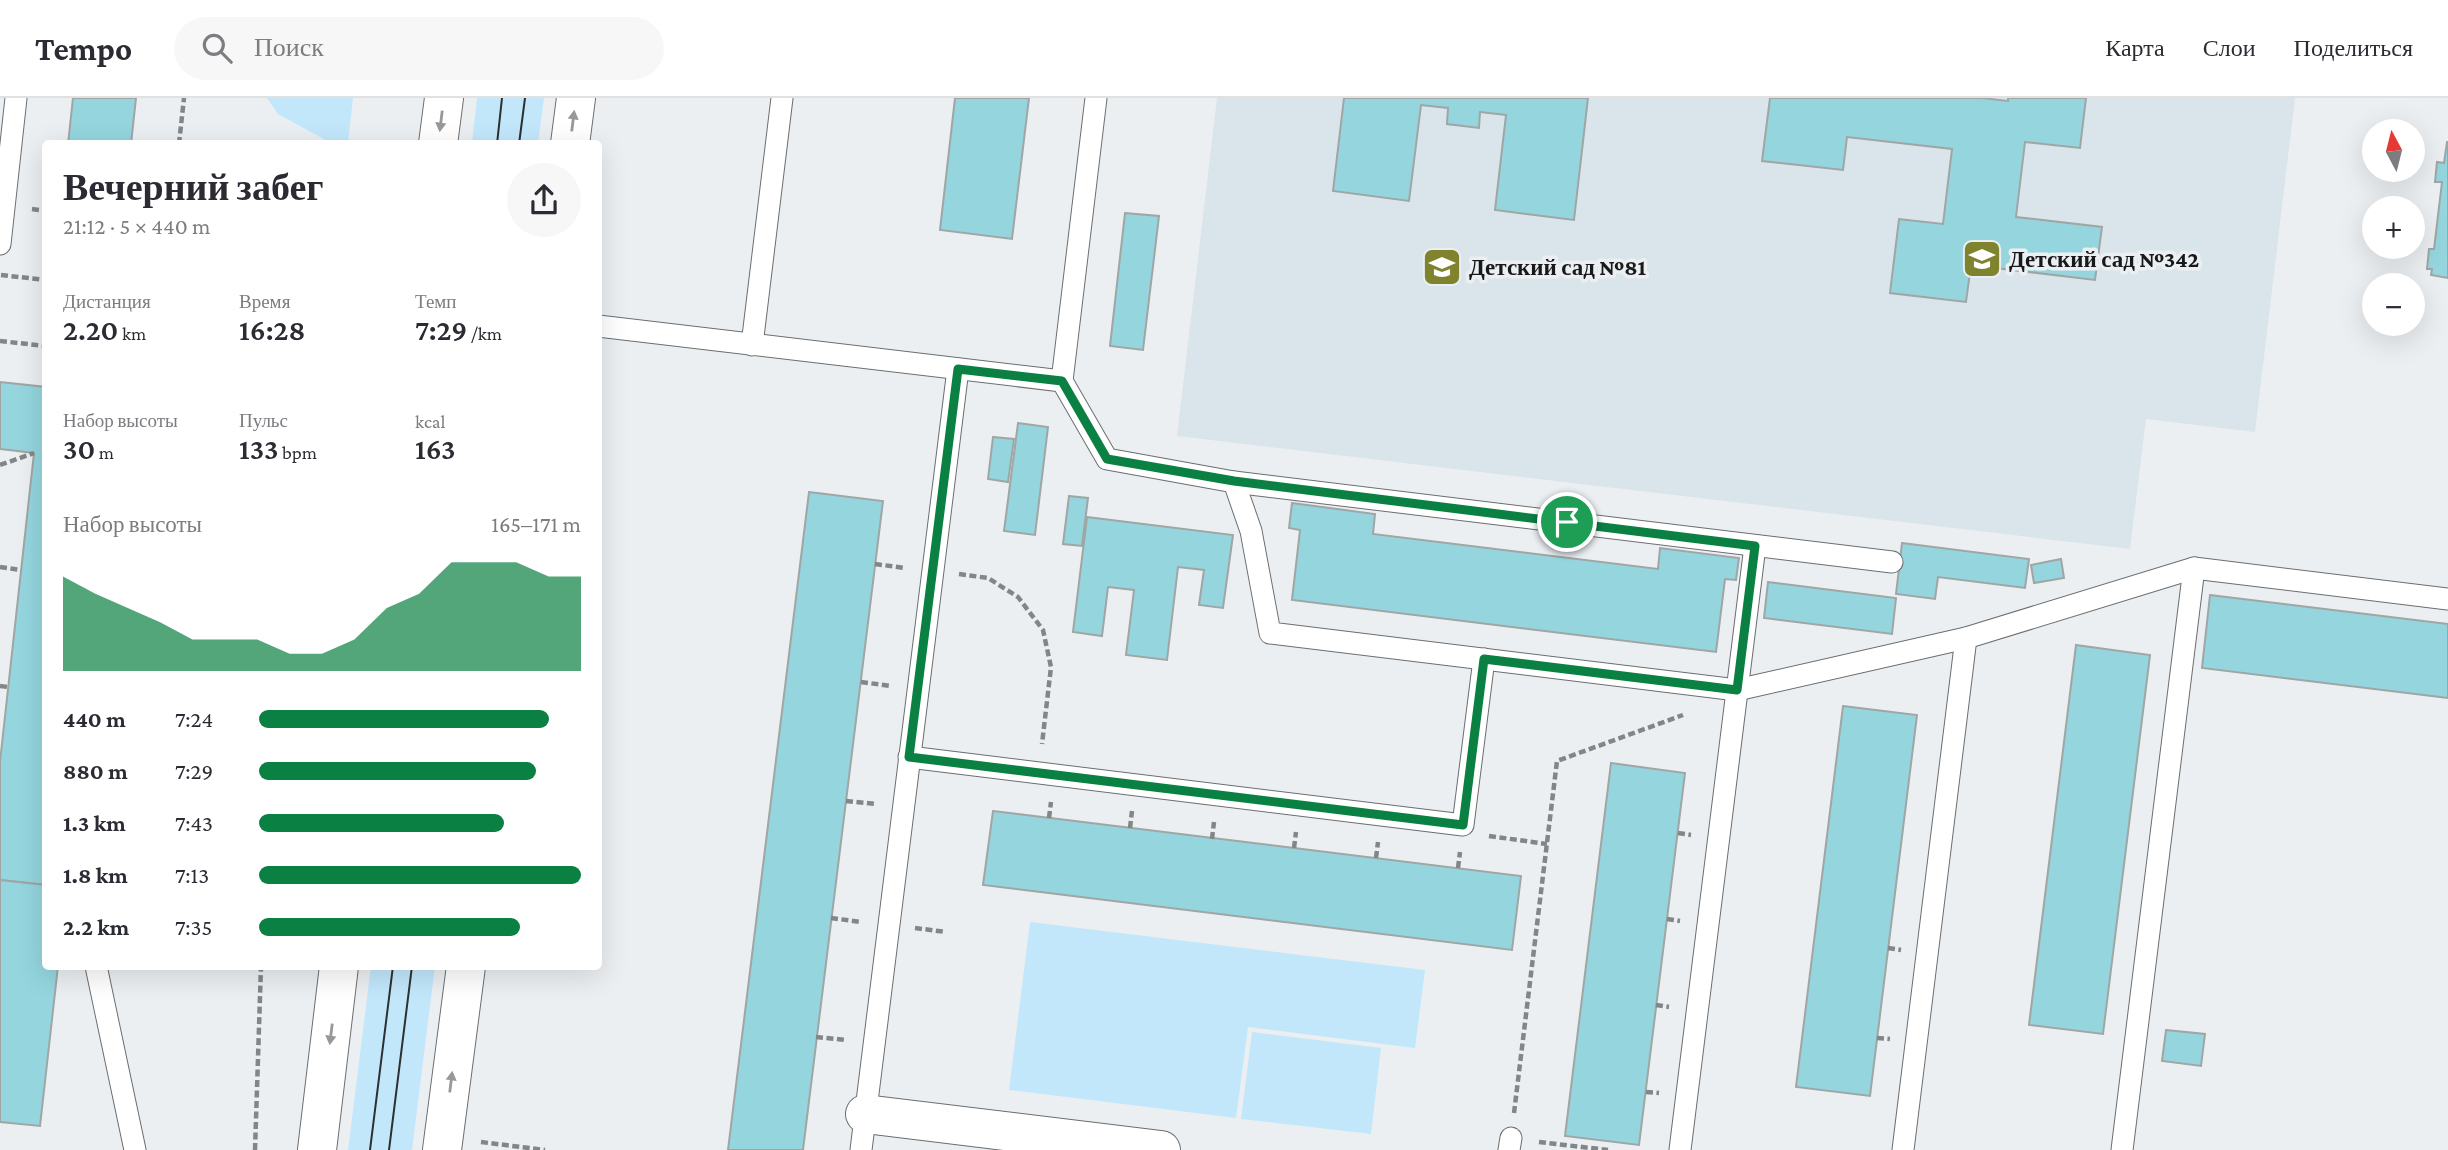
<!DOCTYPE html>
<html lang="ru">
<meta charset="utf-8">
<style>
:root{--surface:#fff;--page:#f7f7f7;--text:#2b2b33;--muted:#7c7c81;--line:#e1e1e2;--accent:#0b8043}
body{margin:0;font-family:"Crimson Pro",serif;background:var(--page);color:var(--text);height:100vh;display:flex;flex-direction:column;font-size:26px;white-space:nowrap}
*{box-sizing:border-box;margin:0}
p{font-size:23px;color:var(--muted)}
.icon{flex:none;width:38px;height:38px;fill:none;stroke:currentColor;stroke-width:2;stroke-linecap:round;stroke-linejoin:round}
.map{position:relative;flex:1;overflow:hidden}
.side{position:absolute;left:42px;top:42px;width:560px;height:830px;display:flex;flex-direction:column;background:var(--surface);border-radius:7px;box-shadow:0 7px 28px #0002}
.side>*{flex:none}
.needle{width:46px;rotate:353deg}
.fabs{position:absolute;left:2362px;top:21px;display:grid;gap:14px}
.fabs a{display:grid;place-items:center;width:63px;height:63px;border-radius:50%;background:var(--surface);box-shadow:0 7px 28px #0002;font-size:35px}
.pin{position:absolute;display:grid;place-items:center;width:60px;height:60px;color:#fff;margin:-30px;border:4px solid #fff;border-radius:50%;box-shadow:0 2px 7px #0007}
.round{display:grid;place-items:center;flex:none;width:74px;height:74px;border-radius:37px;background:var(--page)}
.head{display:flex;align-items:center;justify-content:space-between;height:119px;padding:0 21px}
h1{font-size:38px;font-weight:600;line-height:52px}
.metrics{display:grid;grid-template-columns:repeat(3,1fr);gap:10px;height:119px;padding:7px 21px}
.metrics div{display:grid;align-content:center}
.metrics b{font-size:30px;font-weight:600}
.metrics small{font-size:19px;font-weight:400}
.metrics p{font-size:19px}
.chart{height:196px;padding:14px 21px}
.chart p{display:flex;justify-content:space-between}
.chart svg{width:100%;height:126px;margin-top:7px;fill:var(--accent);opacity:.7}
ul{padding:0 21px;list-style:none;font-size:23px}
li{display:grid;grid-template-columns:112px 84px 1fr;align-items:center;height:52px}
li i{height:18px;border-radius:9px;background:var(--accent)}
header{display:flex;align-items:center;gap:42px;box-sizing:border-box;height:98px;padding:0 35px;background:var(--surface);border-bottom:2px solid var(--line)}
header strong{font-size:33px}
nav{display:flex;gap:38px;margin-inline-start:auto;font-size:24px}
.search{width:490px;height:63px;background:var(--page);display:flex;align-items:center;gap:18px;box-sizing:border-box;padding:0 24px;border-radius:38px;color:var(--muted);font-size:26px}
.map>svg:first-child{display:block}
.built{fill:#d9e5eb}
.green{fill:#c2e7fb}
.building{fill:#94d5de;stroke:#a0a5a5;stroke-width:2}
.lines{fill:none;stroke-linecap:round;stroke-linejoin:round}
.lane-casing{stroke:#6a6e70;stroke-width:23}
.street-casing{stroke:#6a6e70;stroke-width:40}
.secondary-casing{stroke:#6a6e70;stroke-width:40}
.path{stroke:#838688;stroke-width:4.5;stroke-dasharray:7 3.5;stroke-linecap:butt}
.lane{stroke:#fff;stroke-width:21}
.street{stroke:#fff;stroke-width:38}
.secondary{stroke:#fff;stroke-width:38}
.tram{stroke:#2d2f30;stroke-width:2}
.oneway{fill:#979898}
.route-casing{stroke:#fff;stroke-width:14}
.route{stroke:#0b8043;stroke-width:9}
.labels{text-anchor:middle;stroke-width:7;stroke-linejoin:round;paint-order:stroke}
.poi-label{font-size:23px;font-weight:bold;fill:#17191a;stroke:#ebeff2;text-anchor:start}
</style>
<header>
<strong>Tempo</strong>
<div class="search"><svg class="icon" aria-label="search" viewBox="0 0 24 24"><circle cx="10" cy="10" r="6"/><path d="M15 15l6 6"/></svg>Поиск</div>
<nav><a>Карта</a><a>Слои</a><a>Поделиться</a></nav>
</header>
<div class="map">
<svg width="2448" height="1052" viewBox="0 0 2448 1052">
<rect width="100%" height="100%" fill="#ebeff2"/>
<!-- built -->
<path class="built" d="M1217,0H2295L2255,334L2146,321L2130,451L1177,338Z"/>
<!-- green -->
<g class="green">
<path d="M267,0H353L348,45H331L278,16Z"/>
<path d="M477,0H544L538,45H472Z"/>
<path d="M1030,824L1425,872L1415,950L1248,929L1236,1020L1009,992Z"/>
<path d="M371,868H435L412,1052H348Z"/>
<path d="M1252,934L1381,950L1371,1036L1241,1021Z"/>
</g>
<!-- building -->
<g class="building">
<path d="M73,0H136L131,46H68Z"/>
<path d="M955,0H1029L1012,141L940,132Z"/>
<path d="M1344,0H1588L1574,122L1495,112L1506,17L1480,14L1479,30L1447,26L1448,10L1421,7L1409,103L1333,93Z"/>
<path d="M1770,0H1982L2008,3V0H2086L2080,50L2025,44L2016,119L2102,129L2095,182L1971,167L1966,204L1890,195L1899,121L1943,126L1952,51L1847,39L1843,72L1762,63Z"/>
<path d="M2447,44H2448V180L2431,177L2432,171H2427L2429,151H2434L2442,84H2435L2437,64L2444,65Z"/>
<path d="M1125,115L1159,118L1143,252L1110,248Z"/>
<path d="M0,284L46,289V787L0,782V664L34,355L0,351Z"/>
<path d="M1018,325L1048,329L1035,437L1004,433Z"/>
<path d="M993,339L1014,341L1008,384L988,381Z"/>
<path d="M809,394L883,403L803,1052H728Z"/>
<path d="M1069,398L1088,400L1082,448L1063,446Z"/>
<path d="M1292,405L1375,416L1373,436L1658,471L1660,450L1739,460L1736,482L1725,481L1716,554L1292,502L1300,432L1289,430Z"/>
<path d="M1087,419L1233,437L1223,510L1199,507L1204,472L1178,469L1167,562L1126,557L1134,492L1108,489L1102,538L1073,534Z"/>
<path d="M1902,445L2029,461L2025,490L1938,479L1935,501L1896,496Z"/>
<path d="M2061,461L2064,480L2034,485L2031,467Z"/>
<path d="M1768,484L1896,500L1892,536L1764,520Z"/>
<path d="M2210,497L2448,526V600L2202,570Z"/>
<path d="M2076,547L2150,557L2103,936L2029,927Z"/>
<path d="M1843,608L1917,617L1870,998L1796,989Z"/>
<path d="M1611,665L1685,675L1639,1047L1565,1038Z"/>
<path d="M993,713L1521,778L1512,852L983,787Z"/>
<path d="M0,782L46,787V868H58L40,1028L0,1024Z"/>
<path d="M2166,932L2205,936L2201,968L2162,963Z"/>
</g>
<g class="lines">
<!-- lane casing -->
<g class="lane-casing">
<g id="lane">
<path d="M0,146L16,0"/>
<path d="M598,228L1062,283L1096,0"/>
<path d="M752,247L782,0"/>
<path d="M1062,283L1107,361L1234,384L1251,433L1270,535L1737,592L1966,540L2194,470L2448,501"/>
<path d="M1234,384L1892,464"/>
<path d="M909,659L1463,727L1484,561"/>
<path d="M96,868L135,1052"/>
<path d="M861,1052L958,271"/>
<path d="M1509,1052L1511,1040"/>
<path d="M1680,1052L1755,448"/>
<path d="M1903,1052L1966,540"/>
<path d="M2122,1052L2194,470"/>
</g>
</g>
<!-- street casing -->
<g class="street-casing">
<path id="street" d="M865,1016L1161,1052"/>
</g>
<!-- secondary casing -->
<g class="secondary-casing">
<g id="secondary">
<path d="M438,46L444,0"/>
<path d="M570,46L576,0"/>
<path d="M317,1052L339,868"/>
<path d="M442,1052L466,868"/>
</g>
</g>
<!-- path -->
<g class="path">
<path d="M179,46L184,0"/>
<path d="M32,111L46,113"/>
<path d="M1,177L46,182"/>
<path d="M0,243L46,248"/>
<path d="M0,367L34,355"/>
<path d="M875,466L905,470"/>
<path d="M0,469L21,472"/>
<path d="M959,476L988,480L1018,499L1043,532L1051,569L1042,646"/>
<path d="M861,584L891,588"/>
<path d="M0,588L8,589"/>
<path d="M846,703L876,706"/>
<path d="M1049,720L1051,704"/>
<path d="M1130,730L1132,713"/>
<path d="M1678,735L1691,737"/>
<path d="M1489,738L1547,746"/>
<path d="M1212,741L1214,724"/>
<path d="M1294,750L1296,734"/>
<path d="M1376,760L1378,744"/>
<path d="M1458,770L1460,754"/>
<path d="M831,820L861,824"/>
<path d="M1667,821L1680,823"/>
<path d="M915,830L946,834"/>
<path d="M1888,850L1901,852"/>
<path d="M1656,907L1669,909"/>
<path d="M816,939L847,942"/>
<path d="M1877,940L1890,941"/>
<path d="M1646,994L1659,995"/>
<path d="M1514,1015L1557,663L1683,617"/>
<path d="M481,1044L545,1052"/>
<path d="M1539,1044L1608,1052"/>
<path d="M255,1052L261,868"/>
</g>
<!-- lane -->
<use href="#lane" class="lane"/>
<!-- street -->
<use href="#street" class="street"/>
<!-- secondary -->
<use href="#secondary" class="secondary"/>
<!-- tram -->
<g class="tram">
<path d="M497,46L502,0"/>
<path d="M519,46L525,0"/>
<path d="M370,1052L393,868"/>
<path d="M389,1052L412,868"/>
</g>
</g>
<!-- one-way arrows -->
<defs><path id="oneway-solid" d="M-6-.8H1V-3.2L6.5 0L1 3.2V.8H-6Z" transform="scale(1.75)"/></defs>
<g class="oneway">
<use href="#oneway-solid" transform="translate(441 23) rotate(97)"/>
<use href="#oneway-solid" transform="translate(573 23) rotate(-83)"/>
<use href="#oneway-solid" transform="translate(331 936) rotate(97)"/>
<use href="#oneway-solid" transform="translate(451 984) rotate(-83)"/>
</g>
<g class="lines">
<!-- route casing -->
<g class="route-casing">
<path id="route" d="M958,271L1062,283L1107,361L1234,383L1755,448L1737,592L1484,561L1463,727L909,659Z"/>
</g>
<!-- route -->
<use href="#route" class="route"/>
</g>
<!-- icons -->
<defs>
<g id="school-square" transform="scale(2.0125)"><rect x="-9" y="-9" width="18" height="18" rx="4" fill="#80832d" stroke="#ebeff2"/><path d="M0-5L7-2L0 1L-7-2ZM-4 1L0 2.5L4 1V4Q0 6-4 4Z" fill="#fff"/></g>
</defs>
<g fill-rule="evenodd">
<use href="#school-square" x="1982" y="161"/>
<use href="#school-square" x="1442" y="169"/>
</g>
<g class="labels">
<!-- poi labels -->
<g class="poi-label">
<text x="2009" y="169">Детский сад №342</text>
<text x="1469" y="177">Детский сад №81</text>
</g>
</g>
</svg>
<div class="fabs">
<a><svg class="needle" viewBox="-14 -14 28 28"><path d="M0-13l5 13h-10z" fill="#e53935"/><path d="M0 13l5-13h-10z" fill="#7c7c81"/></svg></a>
<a>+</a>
<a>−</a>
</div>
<div class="pin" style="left:1567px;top:424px;background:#1e9e55"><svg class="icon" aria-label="arrive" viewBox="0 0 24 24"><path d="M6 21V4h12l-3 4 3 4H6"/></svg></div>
<section class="side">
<div class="head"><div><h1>Вечерний забег</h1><p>21:12 · 5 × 440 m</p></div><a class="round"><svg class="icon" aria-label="share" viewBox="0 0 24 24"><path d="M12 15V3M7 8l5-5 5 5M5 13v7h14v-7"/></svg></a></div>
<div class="metrics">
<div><p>Дистанция</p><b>2.20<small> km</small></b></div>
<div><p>Время</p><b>16:28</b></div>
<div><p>Темп</p><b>7:29<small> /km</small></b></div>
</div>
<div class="metrics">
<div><p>Набор высоты</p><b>30<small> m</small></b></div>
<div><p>Пульс</p><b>133<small> bpm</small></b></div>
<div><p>kcal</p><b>163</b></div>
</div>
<div class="chart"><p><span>Набор высоты</span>165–171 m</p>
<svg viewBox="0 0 160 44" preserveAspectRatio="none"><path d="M0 44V11L10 17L20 22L30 27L40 33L50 33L60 33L70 38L80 38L90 33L100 22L110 17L120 6L130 6L140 6L150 11L160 11V44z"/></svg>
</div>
<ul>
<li><b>440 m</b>7:24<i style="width:90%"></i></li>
<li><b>880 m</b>7:29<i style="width:86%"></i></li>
<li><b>1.3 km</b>7:43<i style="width:76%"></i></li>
<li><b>1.8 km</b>7:13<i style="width:100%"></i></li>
<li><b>2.2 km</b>7:35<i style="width:81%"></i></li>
</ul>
</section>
</div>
